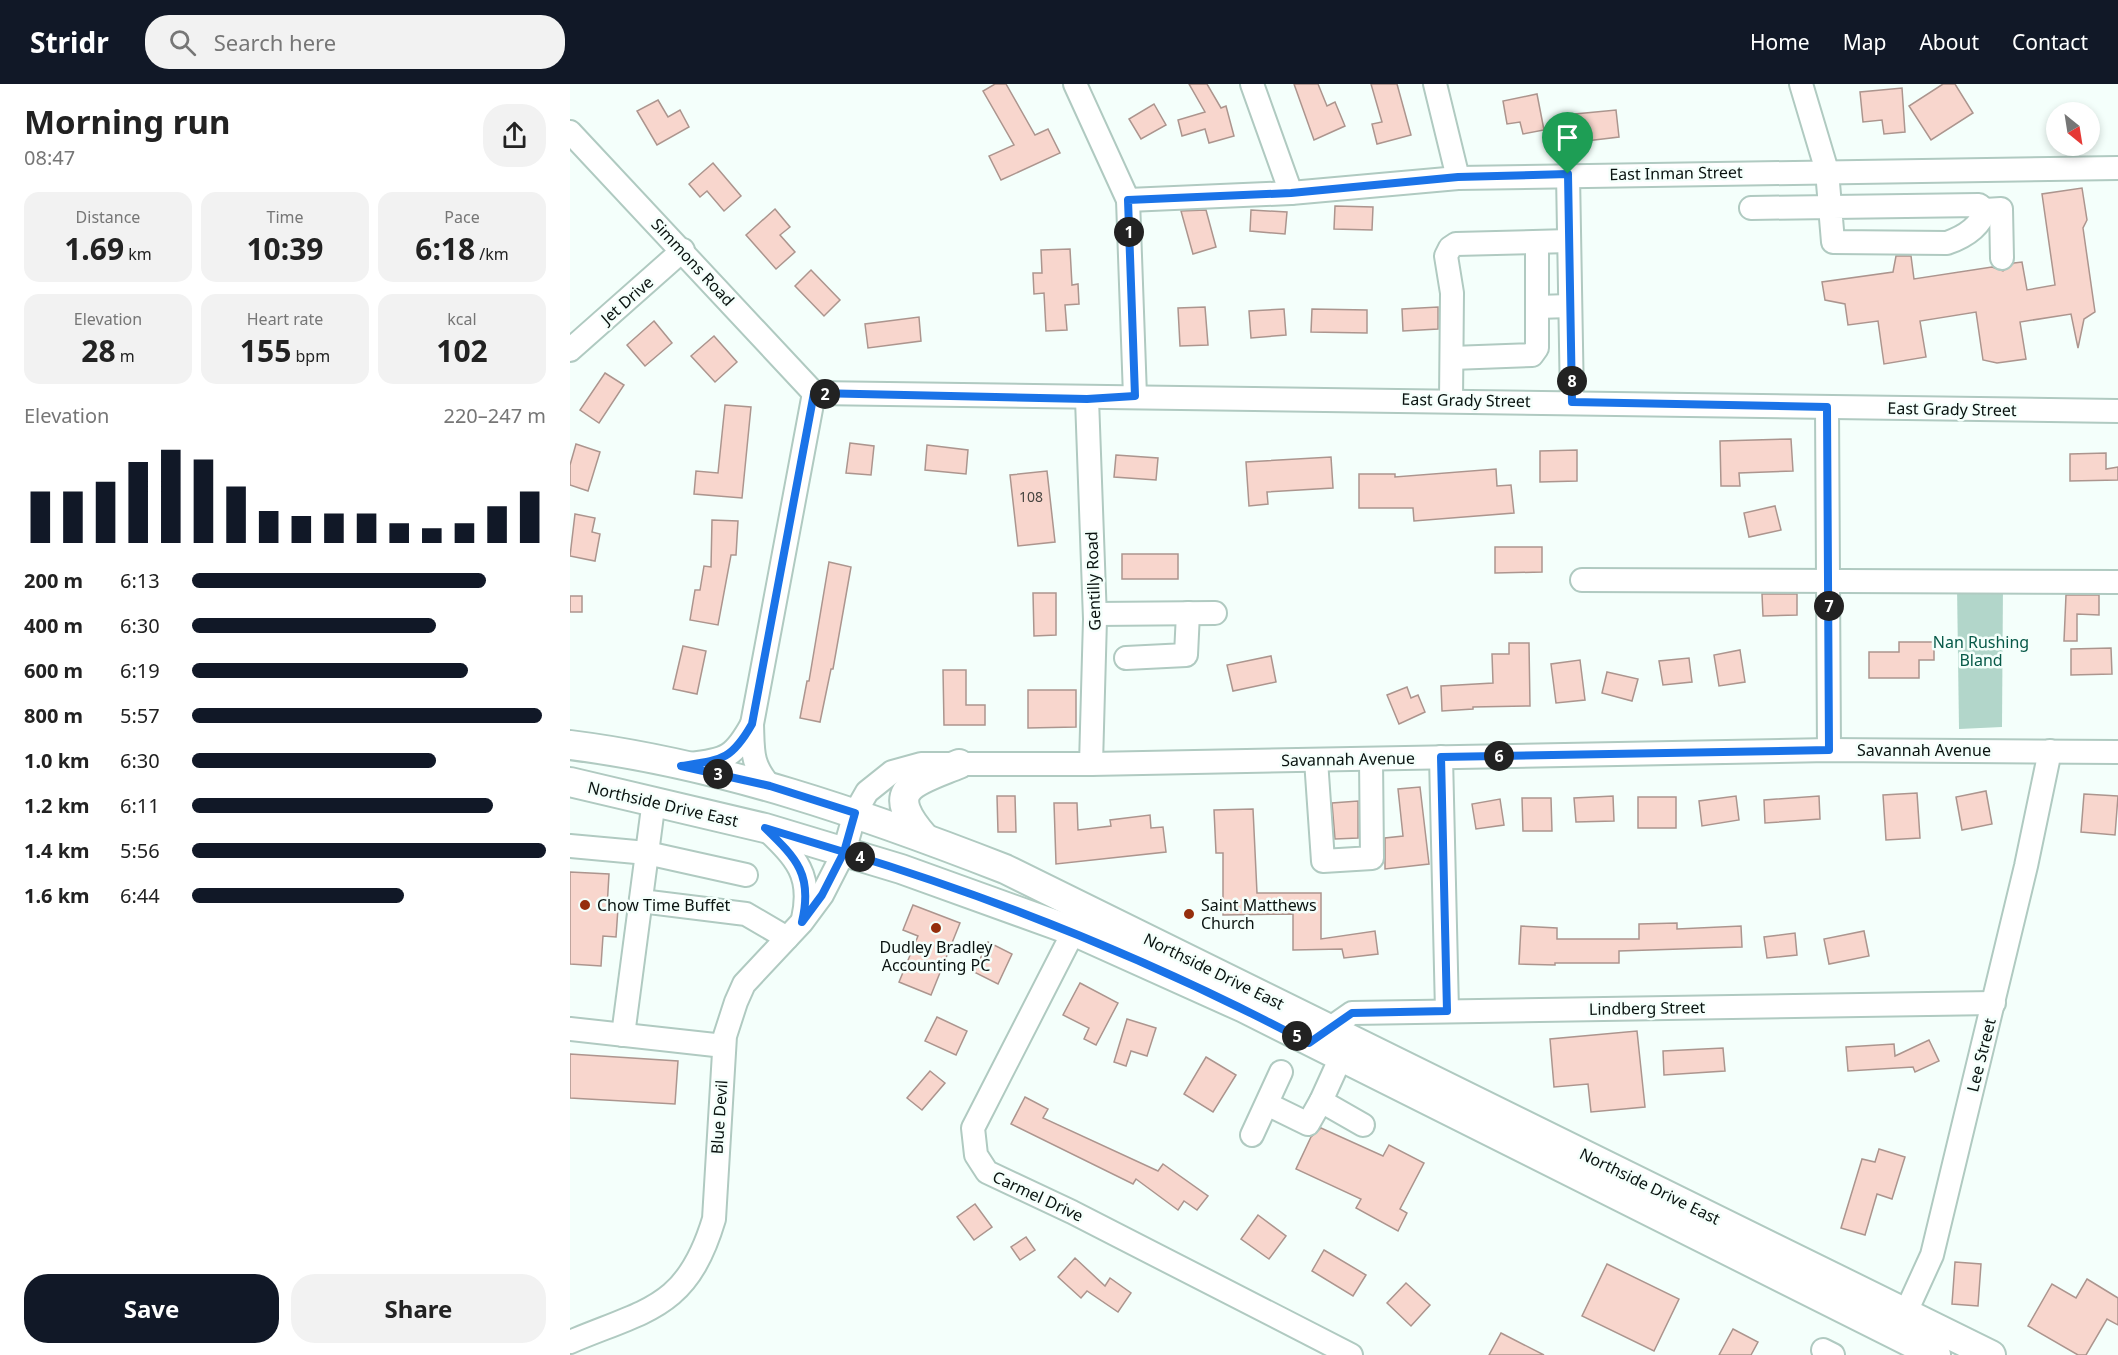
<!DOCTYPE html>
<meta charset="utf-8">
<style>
:root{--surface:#fff;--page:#f2f2f2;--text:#222;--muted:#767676;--accent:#111827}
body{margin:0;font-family:"Noto Sans",sans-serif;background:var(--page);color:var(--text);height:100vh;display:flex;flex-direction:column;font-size:22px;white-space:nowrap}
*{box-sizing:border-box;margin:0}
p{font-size:20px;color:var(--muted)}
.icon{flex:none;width:33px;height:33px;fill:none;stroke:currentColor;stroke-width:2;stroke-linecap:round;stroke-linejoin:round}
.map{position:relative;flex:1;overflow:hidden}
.sheet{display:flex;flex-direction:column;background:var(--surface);width:570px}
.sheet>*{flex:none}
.needle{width:39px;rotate:150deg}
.buttons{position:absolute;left:1476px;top:18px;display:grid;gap:12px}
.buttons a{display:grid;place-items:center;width:54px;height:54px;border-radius:50%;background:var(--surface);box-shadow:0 3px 9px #0003;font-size:30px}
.pin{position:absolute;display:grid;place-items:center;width:51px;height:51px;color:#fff;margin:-62px -26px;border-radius:50% 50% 50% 0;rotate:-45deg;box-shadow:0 0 6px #0007}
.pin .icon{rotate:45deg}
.km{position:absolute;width:30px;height:30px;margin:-15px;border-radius:50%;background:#222;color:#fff;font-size:16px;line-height:30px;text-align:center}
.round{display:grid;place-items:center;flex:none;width:63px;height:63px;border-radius:24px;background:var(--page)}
.summary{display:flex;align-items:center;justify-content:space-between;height:102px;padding:0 24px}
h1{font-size:33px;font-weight:700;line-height:45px}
.figures{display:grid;grid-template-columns:repeat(3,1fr);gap:9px;height:102px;padding:6px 24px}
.figures div{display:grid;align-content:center;border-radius:15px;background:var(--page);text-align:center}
.figures b{font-size:30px;font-weight:700}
.figures small{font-size:16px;font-weight:400}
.figures p{font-size:16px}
.chart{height:168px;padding:12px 24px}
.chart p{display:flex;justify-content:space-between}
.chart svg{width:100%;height:108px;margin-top:6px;stroke:var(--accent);stroke-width:6}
.action{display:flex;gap:12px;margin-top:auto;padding:12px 24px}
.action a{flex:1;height:69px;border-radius:24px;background:var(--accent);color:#fff;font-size:24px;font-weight:700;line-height:69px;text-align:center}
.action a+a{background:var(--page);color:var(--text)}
ul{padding:0 24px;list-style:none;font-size:20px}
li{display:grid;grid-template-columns:96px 72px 1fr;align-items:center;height:45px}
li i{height:15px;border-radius:8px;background:var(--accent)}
header{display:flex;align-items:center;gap:36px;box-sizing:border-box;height:84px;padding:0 30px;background:var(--accent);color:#fff}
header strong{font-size:28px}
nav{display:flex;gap:33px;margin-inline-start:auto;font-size:21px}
.search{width:420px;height:54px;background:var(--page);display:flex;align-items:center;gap:15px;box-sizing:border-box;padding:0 21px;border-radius:24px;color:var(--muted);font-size:22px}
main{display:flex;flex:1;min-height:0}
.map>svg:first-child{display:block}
.green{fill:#b2d6ca}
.building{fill:#f8d6cd;stroke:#ac958e;stroke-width:1.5}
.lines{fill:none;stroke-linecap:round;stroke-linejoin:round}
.minor-casing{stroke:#b0cac1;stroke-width:26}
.major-casing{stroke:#b0cac1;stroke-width:32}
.minor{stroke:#fff;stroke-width:22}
.major{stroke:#fff;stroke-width:28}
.route-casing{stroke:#fff;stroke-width:12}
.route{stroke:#1a73e8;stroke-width:8}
.poi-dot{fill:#952e0c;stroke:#f4fffb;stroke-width:2}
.labels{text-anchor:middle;stroke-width:5;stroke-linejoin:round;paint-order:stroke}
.number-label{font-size:14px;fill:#46443f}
.street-label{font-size:16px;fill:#0a1310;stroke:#f4fffb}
.park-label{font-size:16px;fill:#075948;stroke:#f4fffb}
.poi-label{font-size:16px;fill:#0a1310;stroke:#f4fffb;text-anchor:start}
</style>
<header>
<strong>Stridr</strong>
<div class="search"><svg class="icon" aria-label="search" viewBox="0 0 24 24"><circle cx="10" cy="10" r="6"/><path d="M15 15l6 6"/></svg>Search here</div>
<nav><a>Home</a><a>Map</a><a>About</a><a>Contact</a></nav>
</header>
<main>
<section class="sheet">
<div class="summary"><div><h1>Morning run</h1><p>08:47</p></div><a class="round"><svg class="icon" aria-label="share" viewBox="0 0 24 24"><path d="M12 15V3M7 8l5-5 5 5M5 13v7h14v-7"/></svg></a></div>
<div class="figures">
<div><p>Distance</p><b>1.69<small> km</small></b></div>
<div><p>Time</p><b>10:39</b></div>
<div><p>Pace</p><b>6:18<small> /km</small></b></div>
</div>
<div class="figures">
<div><p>Elevation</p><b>28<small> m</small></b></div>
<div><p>Heart rate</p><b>155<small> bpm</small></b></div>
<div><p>kcal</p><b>102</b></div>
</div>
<div class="chart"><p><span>Elevation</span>220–247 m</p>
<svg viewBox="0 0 160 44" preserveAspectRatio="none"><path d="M5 44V23M15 44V23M25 44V19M35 44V11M45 44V6M55 44V10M65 44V21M75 44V31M85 44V33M95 44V32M105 44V32M115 44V36M125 44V38M135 44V36M145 44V29M155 44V23"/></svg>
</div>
<ul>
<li><b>200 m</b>6:13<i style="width:83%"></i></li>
<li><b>400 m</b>6:30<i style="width:69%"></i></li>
<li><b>600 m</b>6:19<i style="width:78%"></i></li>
<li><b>800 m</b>5:57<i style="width:99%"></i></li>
<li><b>1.0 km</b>6:30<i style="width:69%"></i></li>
<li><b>1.2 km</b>6:11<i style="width:85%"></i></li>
<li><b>1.4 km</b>5:56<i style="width:100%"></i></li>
<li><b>1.6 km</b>6:44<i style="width:60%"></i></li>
</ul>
<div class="action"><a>Save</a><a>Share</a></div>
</section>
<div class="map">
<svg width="1548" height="1271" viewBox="0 0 1548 1271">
<rect width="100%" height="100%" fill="#f4fffb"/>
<!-- green -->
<path class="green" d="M1433,499L1432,643L1389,645L1387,501Z"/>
<!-- building -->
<g class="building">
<path d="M425,0H436L465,51L478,45L490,69L431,96L419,72L444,61L413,7Z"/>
<path d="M619,0H637L651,24L656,22L664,52L639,59L635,45L612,52L608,36L635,28Z"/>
<path d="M724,0H748L757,22L765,18L775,42L744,56Z"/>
<path d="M801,0H827L841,51L807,60L802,40L812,38Z"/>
<path d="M1373,0H1385L1403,29L1361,56L1339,22Z"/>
<path d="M1332,4L1335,48L1314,50L1312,36L1293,38L1290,8Z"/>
<path d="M967,10L974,46L953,50L950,38L937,40L933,17Z"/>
<path d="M88,16L98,33L110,26L119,43L87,61L67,27Z"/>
<path d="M584,20L596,41L571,55L559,35Z"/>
<path d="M1046,26L1049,53L1008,58L1005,30Z"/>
<path d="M143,79L171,112L154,127L137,107L130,113L119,100Z"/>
<path d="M1512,104L1517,136L1513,144L1525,228L1514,235L1508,264L1501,230L1450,238L1456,275L1427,279L1413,276L1406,228L1350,237L1356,273L1314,280L1308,237L1278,241L1275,220L1255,216L1252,198L1323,188L1326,172H1341L1344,195L1422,183L1433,187L1444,179L1452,178L1457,206L1485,201L1472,110Z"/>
<path d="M765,122L803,123L802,146L764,145Z"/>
<path d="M205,125L220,143L210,151L225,168L206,185L176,151Z"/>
<path d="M636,126L646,163L623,170L611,127Z"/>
<path d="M681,126L717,128L715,150L680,147Z"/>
<path d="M500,165L502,201L508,200L509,220L495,221L497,246L476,247L474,209L464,210L463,189H472L471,166Z"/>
<path d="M241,186L270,216L254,232L225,202Z"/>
<path d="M635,223L638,261L610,262L608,224Z"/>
<path d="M868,223V245L833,247L832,225Z"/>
<path d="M714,225L716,251L681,254L679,227Z"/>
<path d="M742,225L797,226V249L741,248Z"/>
<path d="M349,233L351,257L298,264L295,240Z"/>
<path d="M84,237L102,259L75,282L57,261Z"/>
<path d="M144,252L167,278L145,298L121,272Z"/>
<path d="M35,289L54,301L29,339L10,326Z"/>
<path d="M155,321L181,323L172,414L124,410L126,387L148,389Z"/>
<path d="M1221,355L1223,387L1169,389L1170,402H1151L1150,357Z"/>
<path d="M280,359L304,362L301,391L276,389Z"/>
<path d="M6,360L30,368L18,407L0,401V381Z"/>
<path d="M357,361L398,366L396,390L355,386Z"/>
<path d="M1007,366V397L970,398V367Z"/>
<path d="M1536,369V385L1548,383V396L1500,397V370Z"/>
<path d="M546,371L588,374L586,396L544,393Z"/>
<path d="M761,373L763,404L697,408L698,420L679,422L676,378Z"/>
<path d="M926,385L927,402L941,401L944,429L844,437L843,424H789V390H825V393Z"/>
<path d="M477,387L485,458L448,462L440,391Z"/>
<path d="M1205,422L1211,446L1179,453L1174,429Z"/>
<path d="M5,430L25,434L22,448L30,450L25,477L0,472Z"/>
<path d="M142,436L168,437L166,471H161L148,541L120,536L125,506H130L134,482L141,483Z"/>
<path d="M925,463H972V488L925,489Z"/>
<rect x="552" y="470" width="56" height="25"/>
<path d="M259,478L281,483L263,585H261L250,638L230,634L237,597H239Z"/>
<path d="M463,509H486V551L464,552Z"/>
<path d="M1192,510H1227V531L1193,532Z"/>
<path d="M1496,511H1529V531L1507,530V557H1494Z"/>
<rect x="0" y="512" width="12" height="16"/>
<path d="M1329,558H1364V576H1349V594H1299V568H1329Z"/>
<path d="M939,559H959L960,622L903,623V625L872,627L871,602L923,599L922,570H939Z"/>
<path d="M113,562L136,567L127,610L103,605Z"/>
<path d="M1541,564L1542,590L1501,591V565Z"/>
<path d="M1170,566L1175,598L1149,602L1144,571Z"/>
<path d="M701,572L706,598L663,607L657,581Z"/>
<path d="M1119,574L1122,598L1093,601L1089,577Z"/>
<path d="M1010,576L1015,616L986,619L981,580Z"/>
<path d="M373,586H396V621H415V641H374Z"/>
<path d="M1037,588L1068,595L1062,617L1032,609Z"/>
<path d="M837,603L841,614L848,611L855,628L829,640L817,611Z"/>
<path d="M458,606H506V643L458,644Z"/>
<path d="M850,703L859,780L815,785V754L833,752L828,705Z"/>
<path d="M1416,707L1422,740L1392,746L1386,713Z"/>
<path d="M1347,709L1350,754L1316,756L1313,711Z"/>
<path d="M1514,710L1548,712L1545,751L1511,748Z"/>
<path d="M427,712H445L446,748H428Z"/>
<path d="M1043,712L1044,737L1006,738L1004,714Z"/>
<path d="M1166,712L1169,736L1132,742L1129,717Z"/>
<path d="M1249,712L1250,735L1195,739L1194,716Z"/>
<rect x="1068" y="713" width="38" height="31"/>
<path d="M952,714H981L982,747H953Z"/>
<path d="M930,715L934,741L906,745L902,720Z"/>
<path d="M788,717V754L765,755L762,719Z"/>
<path d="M484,719H507L508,746L541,742L540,736L580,731L581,744L593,743L596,768L486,780Z"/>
<path d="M683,725L687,809H751V855L805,847L808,870L774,874L772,865L723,866V830L653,831V769H646L644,726Z"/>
<path d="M0,788L39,790L37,824H48L46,853L33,852L31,882L0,880Z"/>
<path d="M343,821L390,839L361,911L329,898L348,852L333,846Z"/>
<path d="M1107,839V845L1171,842L1172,863L1049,867V879H985V881L949,880L951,842L987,844V855H1069V840Z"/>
<path d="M1294,847L1299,872L1259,880L1254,855Z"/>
<path d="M1225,849L1227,871L1197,874L1194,853Z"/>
<path d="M418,858L442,870L428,900L404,888Z"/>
<path d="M510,899L548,919L526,961L514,955L519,944L493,931Z"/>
<path d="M367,933L397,947L386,971L355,957Z"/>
<path d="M557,935L586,944L577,972L561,967L556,982L544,978Z"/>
<path d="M1067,947L1075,1023L1021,1028L1018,1000L984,1003L980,955Z"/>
<path d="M1359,956L1369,977L1345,988L1343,983L1278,987L1276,963L1324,960L1325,972Z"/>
<path d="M1153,964L1155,987L1094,991L1093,967Z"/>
<path d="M0,970L108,977L105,1020L0,1014Z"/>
<path d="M636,973L666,991L643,1028L614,1010Z"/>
<path d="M360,987L375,999L352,1026L337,1014Z"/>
<path d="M455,1013L478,1025L473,1034L588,1087L593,1080L638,1112L627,1126L614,1117L608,1126L566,1095L563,1100L441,1040Z"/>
<path d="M751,1044L813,1072L819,1061L854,1079L830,1125L837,1129L828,1147L786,1124L791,1115L726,1085L741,1053Z"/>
<path d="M1309,1065L1335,1073L1322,1115L1307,1110L1295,1151L1271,1144L1292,1075L1305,1078Z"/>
<path d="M405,1120L422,1143L404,1156L387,1133Z"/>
<path d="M688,1131L716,1152L699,1175L671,1155Z"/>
<path d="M456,1153L465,1166L450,1176L441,1163Z"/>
<path d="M754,1166L796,1191L783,1212L742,1187Z"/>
<path d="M505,1174L535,1202L540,1194L561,1209L548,1228L517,1207L511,1214L488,1193Z"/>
<path d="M1385,1178L1411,1180L1408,1222L1382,1220Z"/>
<path d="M1037,1180L1109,1215L1084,1267L1012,1232Z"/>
<path d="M1517,1195L1548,1214V1241L1537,1235L1516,1271H1508L1458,1242L1482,1200L1506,1214Z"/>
<path d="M836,1199L860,1221L841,1242L817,1219Z"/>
<path d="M1163,1245L1188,1258L1181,1271H1149Z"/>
<path d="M931,1249L974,1271H919Z"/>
</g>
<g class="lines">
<!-- minor casing -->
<g class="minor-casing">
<g id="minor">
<path d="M505,0L558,116L565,312"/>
<path d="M682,0L721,109"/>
<path d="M865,0L888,94"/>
<path d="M0,48L244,309"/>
<path d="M998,90L1002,318"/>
<path d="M558,116L721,109L888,94L1548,84"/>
<path d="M1181,124L1409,121L1415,126C1410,144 1394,153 1377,159L1263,158L1257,87L1231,0"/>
<path d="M1415,126L1431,125L1432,174"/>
<path d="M967,158V223L1000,222"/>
<path d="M0,266L113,166"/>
<path d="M882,274L962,271L967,264V223"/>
<path d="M244,309L1548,327"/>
<path d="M517,315L525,535L521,680"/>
<path d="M881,316L882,209L876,172L880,164L886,160L999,157"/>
<path d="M1257,323L1259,666"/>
<path d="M1012,496L1548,498"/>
<path d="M525,530L645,529"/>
<path d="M556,574L616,571L618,529"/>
<path d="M871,673L877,927"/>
<path d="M746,676L753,777L802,774L801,675"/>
<path d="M120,680C156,676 164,673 182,640"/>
<path d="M200,702C181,680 183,668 182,640L244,309"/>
<path d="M196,745C226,774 243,791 233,835"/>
<path d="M0,762L77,769L176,791"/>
<path d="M71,817L176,830L217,854"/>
<path d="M511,833L403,1044L406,1071L417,1088L502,1128L781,1271"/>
<path d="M0,945L154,962"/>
<path d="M53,951L84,716"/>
<path d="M749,952L782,929L1424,919"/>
<path d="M771,973L751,1017L793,1041"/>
<path d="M697,1020L738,1040L751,1017"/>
<path d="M682,1051L711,988"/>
<path d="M1340,1243L1336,1228L1362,1171L1456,782L1480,667"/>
<path d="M0,1258C78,1225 117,1225 144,1135L155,952L166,918L174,900L232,838L252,811L274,768L285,729L297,708L322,688L351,680H521L1259,666L1548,668"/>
<path d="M1253,1266L1263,1271"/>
</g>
</g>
<!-- major casing -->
<g class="major-casing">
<g id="major">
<path d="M0,661C151,680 294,730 435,785L1421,1271"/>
<path d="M0,698L195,744L331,785L503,847L674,924L1366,1271"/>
<path d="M354,753C311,704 345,698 389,680"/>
</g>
</g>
<!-- minor -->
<use href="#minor" class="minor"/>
<!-- major -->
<use href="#major" class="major"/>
</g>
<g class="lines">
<!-- route casing -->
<g class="route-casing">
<path id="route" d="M998,90L888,93L721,109L558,116L565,312L517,315L244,309L182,640C161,677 151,676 111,682L200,702L285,729L274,768L195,744C227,775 243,791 232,838L252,811L274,768C435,817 590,880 739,959L782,929L877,927L871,673L1259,666L1257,323L1002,318L998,90"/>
</g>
<!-- route -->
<use href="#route" class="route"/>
</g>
<!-- markers -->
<g class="poi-dot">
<circle cx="15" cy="821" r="6"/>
<circle cx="619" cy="830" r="6"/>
<circle cx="366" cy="844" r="6"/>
</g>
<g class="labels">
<!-- number labels -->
<g class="number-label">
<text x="461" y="418">108</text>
</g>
<!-- street labels -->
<g class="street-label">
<text transform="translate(1106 89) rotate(-1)" y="6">East Inman Street</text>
<text transform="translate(123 178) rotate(47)" y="6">Simmons Road</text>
<text transform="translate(57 216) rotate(-41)" y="6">Jet Drive</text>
<text transform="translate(896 316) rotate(1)" y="6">East Grady Street</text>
<text transform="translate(1382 325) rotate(1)" y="6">East Grady Street</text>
<text transform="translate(523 497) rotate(-92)" y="6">Gentilly Road</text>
<text x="1354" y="672">Savannah Avenue</text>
<text transform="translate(778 675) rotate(-1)" y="6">Savannah Avenue</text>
<text transform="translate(93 720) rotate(13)" y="6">Northside Drive East</text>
<text transform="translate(644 887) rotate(26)" y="6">Northside Drive East</text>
<text transform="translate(1077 924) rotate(-1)" y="6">Lindberg Street</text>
<text transform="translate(1411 971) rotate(-76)" y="6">Lee Street</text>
<text transform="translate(149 1033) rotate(-86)" y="6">Blue Devil</text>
<text transform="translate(1080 1102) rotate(26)" y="6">Northside Drive East</text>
<text transform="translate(468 1112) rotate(25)" y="6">Carmel Drive</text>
</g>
<!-- park labels -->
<g class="park-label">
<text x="1411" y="564">Nan Rushing<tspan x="1411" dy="18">Bland</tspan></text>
</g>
<!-- poi labels -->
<g class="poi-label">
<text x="27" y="827">Chow Time Buffet</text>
<text x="631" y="827">Saint Matthews<tspan x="631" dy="18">Church</tspan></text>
<text x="366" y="869" text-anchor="middle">Dudley Bradley<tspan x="366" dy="18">Accounting PC</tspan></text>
</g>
</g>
</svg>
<div class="buttons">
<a><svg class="needle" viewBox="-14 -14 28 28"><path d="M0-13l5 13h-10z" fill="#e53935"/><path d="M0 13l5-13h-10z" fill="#767676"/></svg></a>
</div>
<div class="pin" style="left:998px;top:90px;background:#1e9e55"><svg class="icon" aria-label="arrive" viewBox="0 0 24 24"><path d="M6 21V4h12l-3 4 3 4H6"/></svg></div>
<b class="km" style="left:559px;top:148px">1</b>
<b class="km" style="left:255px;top:310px">2</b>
<b class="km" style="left:148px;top:690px">3</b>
<b class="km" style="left:290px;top:773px">4</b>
<b class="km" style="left:727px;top:952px">5</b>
<b class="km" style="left:929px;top:672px">6</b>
<b class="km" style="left:1259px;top:522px">7</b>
<b class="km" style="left:1002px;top:297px">8</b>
</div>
</main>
